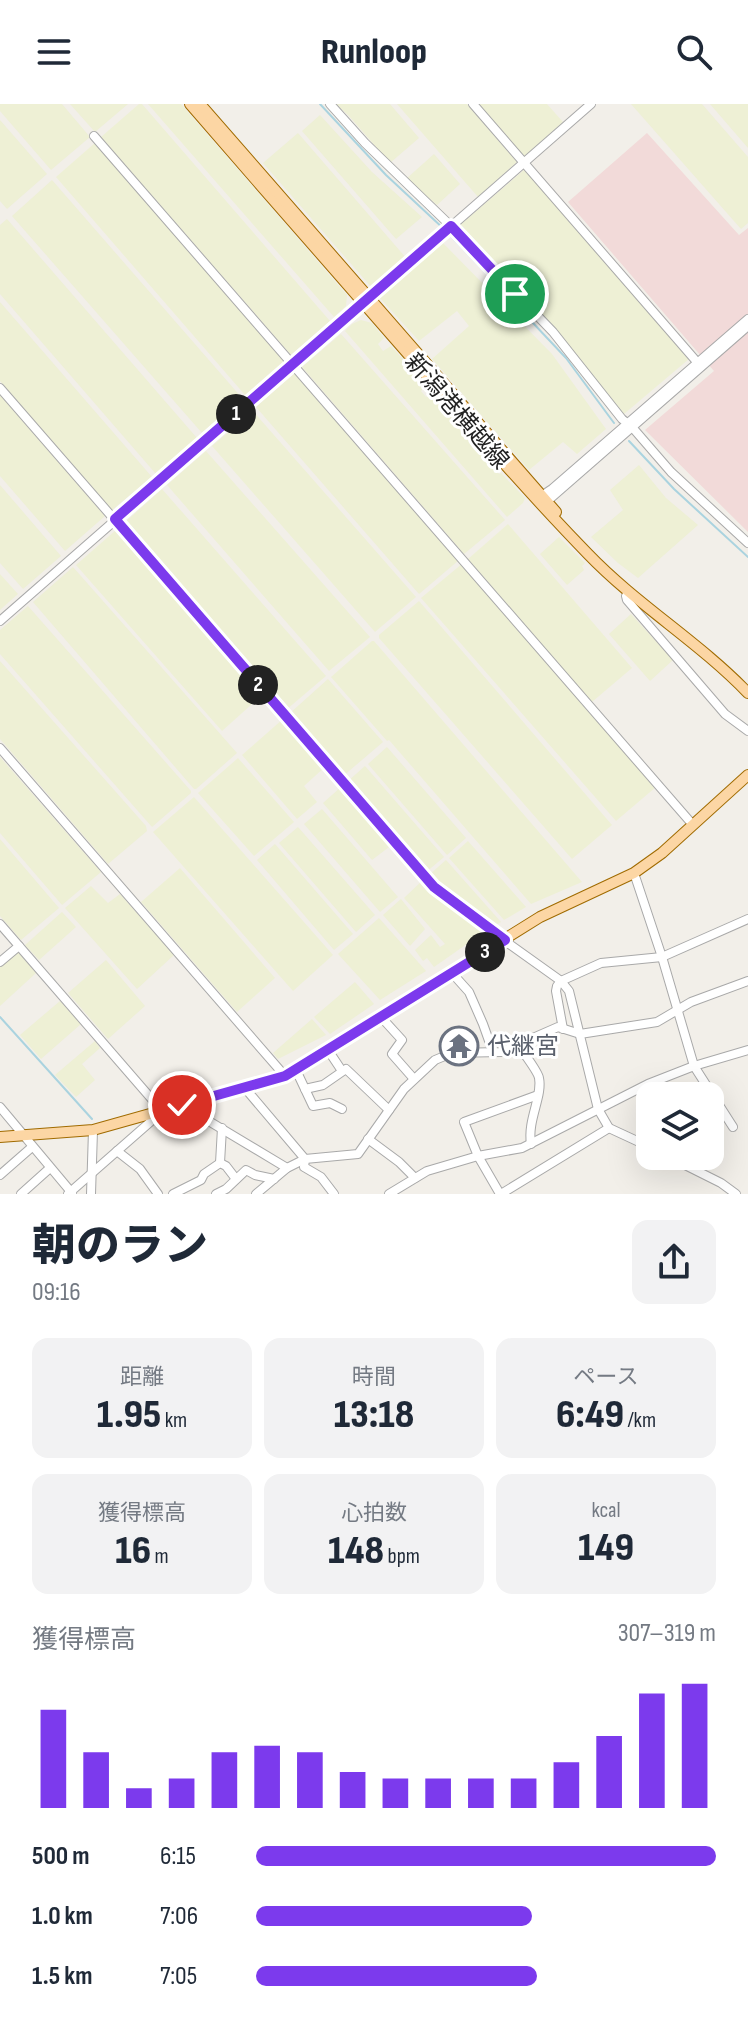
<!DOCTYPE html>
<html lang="ja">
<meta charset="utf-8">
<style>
:root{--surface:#fff;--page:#f2f2f3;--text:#1f2937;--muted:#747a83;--accent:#7c3aed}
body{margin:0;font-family:"Sofia Sans Condensed","Noto Sans JP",sans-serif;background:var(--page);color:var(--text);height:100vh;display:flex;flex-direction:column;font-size:30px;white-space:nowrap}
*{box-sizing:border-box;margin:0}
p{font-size:26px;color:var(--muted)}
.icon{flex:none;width:44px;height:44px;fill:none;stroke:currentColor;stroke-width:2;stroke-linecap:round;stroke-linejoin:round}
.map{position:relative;height:1090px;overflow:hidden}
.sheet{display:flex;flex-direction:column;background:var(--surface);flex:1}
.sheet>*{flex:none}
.controls{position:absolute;left:636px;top:978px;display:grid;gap:16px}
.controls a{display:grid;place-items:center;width:88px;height:88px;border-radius:16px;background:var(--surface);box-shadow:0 8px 32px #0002;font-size:40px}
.pin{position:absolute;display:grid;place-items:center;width:68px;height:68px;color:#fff;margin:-34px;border:4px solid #fff;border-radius:50%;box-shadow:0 2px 8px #0007}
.km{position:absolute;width:40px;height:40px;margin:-20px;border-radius:50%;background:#222;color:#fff;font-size:22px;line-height:40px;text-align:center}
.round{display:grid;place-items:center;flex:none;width:84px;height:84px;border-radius:16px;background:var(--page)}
.summary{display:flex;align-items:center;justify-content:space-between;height:136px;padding:0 32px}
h1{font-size:44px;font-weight:800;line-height:60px}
.figures{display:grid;grid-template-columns:repeat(3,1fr);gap:12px;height:136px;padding:8px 32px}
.figures div{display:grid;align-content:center;border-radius:16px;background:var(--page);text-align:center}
.figures b{font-size:40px;font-weight:800}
.figures small{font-size:22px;font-weight:400}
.figures p{font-size:22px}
.chart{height:224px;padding:16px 32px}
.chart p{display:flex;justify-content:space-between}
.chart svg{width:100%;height:144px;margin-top:8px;stroke:var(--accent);stroke-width:6}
ul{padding:0 32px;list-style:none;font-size:26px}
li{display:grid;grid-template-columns:128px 96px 1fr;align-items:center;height:60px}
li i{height:20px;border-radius:10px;background:var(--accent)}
header{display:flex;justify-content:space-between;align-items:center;height:104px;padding:0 32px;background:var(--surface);font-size:36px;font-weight:800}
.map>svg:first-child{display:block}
.commercial{fill:#f2dad9}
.farmland{fill:#eef0d5}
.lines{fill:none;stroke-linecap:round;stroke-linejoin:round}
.stream{stroke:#aad3df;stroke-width:2}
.minor-casing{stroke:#a9a9a9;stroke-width:10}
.major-casing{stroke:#a06b00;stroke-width:12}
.minor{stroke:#fff;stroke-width:8}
.major{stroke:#fcd6a4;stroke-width:10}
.route-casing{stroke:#fff;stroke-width:16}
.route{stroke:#7c3aed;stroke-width:10}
.labels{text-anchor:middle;stroke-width:6;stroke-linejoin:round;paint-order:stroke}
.street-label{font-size:24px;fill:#222;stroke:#fff}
.worship-label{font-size:24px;fill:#5b616d;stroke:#fff;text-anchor:start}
</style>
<header><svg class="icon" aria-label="menu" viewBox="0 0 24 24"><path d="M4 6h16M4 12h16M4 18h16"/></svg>Runloop<svg class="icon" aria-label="search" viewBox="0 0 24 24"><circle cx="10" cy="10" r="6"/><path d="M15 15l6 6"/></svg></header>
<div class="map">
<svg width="748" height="1090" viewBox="0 0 748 1090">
<rect width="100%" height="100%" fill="#f2efe9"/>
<!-- commercial -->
<path class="commercial" d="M647,29L739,131L748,124V428L645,326L714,267L568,98Z"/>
<!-- farmland -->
<g class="farmland">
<path d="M0,0H62L90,33L51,66L0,7Z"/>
<path d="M70,0H128L95,28Z"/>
<path d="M139,0H142L330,217L291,251L101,33Z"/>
<path d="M148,0H181L347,191L346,202L334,213Z"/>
<path d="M336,0H390L419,34L390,59L349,12Z"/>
<path d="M397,0H467L517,58L478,93Z"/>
<path d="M478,0H547L563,18L524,53Z"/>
<path d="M631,0H702L748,53V119L741,125Z"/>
<path d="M710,0H748V44Z"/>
<path d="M320,11L372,68L422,113L396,135L302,27Z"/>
<path d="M0,16L47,70L7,105L0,97Z"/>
<path d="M298,29L407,155L373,185L263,59Z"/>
<path d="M96,38L284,257L245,291L56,73Z"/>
<path d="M434,50L460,80L437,101L406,75Z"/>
<path d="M525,65L689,255L624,310L527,192L460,121Z"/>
<path d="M52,76L242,294L202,329L12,112Z"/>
<path d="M7,115L197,334L156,370L0,190V121Z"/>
<path d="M443,139L552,250L606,325L577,350L563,338L529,366L432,255L469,222L457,207L419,237L379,193Z"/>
<path d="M0,198L152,373L112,406L0,277Z"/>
<path d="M361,216L372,219L384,234L378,240L383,247L391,242L427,281L421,287L426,293L432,289L465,325V330L472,339L479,342L499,370L501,369L525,394L523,399L507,413L345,227L352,220Z"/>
<path d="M341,230L505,416L464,450L302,263Z"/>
<path d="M295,269L459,456L419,490L256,303Z"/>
<path d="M0,291L105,412L65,447L0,372Z"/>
<path d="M253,307L416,493L375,528L212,342Z"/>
<path d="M206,347L370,533L329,567L167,381Z"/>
<path d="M639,361L666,394L698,421L638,474L618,459L591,433L623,406L610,386Z"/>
<path d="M0,381L61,452L23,485L0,459Z"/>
<path d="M162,385L326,572L286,606L123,420Z"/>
<path d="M508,420L632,564L592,598L468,455Z"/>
<path d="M116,426L261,592L222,627L76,461Z"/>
<path d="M559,433L585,459L582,462L584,466L567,481L540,450Z"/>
<path d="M463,459L656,683L616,717L421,494Z"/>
<path d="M73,463L237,649L196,685H194L33,498Z"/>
<path d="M0,470L18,490L0,506Z"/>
<path d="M419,497L612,721L572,755L379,534V531Z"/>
<path d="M28,502L191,687V689L152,723L0,550V526Z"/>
<path d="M631,510L673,556L650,577L609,530Z"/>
<path d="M372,537H374L582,778L531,800L389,636L387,637L331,573Z"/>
<path d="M0,557L146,722L147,727L108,760L0,635Z"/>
<path d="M328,575L383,638L342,673L289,610Z"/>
<path d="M283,615L325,663L304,682L317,698L297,715L242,651Z"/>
<path d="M387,643L466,734L447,751L368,660Z"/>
<path d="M0,653L101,768L62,801L0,729Z"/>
<path d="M238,654L294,718L254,752L198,689Z"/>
<path d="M365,662L444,753L425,769L347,678Z"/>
<path d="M341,683L393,740L372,756L323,699Z"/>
<path d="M194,693L333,851L293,887L153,728Z"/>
<path d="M322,705L398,793L380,808L304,720Z"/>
<path d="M298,723L375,811L356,828L279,739Z"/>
<path d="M0,735L59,804L21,836L0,812Z"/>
<path d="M468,737L526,803L504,816L449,754Z"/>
<path d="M275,740L353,830L334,846L257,756Z"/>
<path d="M446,756L501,818L491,824L443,787L429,771Z"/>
<path d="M180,764L275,874L237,908L141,798Z"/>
<path d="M423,776L437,791L484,828L434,863L427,854L423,857L415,846L431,831L440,843L445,840L404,794Z"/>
<path d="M91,782L108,799L120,790L174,851L137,885L65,804Z"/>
<path d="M401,795L425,825L410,842L383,811Z"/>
<path d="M62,808L76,823L39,856L25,841Z"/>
<path d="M379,814L426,867L380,896L338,850Z"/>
<path d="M17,847L36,869L0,902V861Z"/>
<path d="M106,856L145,902L108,935L68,889Z"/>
<path d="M355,878L374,900L330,930L314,913Z"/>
<path d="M60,897L81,920L41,955L20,931Z"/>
<path d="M312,915L326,931L278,955L273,949Z"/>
<path d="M95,937L100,944L82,960L95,976L76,993L55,971Z"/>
</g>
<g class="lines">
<!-- stream -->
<g class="stream">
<path d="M320,0L386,71L445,126"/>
<path d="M449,130L566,254L614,319"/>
<path d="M629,337L674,385L748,453"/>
<path d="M0,913L92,1015"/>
</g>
<!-- minor casing -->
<g class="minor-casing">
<g id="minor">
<path d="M330,0L365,39L454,125L553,228L622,315L632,323L671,368L748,439"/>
<path d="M473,0L697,258"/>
<path d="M94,32L693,721"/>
<path d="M0,284L434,783L456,802L561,877L569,887L598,1005L609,1024L650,1043"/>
<path d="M537,395L552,385L748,215"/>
<path d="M544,400L748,222"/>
<path d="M628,487L626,492L627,496L725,610L748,627"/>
<path d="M0,517L591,0"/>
<path d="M0,644L285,972"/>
<path d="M634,769L662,853L694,962L733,1023"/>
<path d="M0,820L156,1000L159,1007L157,1012L68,1090"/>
<path d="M0,858L19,842"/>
<path d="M452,869L469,888L483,920L493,948"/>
<path d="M381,913L402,936L392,950L414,975"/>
<path d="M563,925L556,887L557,882L561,877L601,859L662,853L748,815"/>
<path d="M518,940C523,949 538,967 539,974C543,992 527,1016 531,1040"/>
<path d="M328,946L342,967"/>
<path d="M296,966L313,1002L330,999L342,1005"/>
<path d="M244,983L305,1055L304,1063L321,1073L334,1090"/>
<path d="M305,985L323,981L346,965L389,1006"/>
<path d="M182,1001L287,1064"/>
<path d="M0,1003L72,1089"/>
<path d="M368,1035L399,1058L415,1074"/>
<path d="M117,1047L140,1065L158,1090"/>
<path d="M667,1052L721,1079L736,1090"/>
<path d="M220,1059L222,1024"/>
<path d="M0,1071L32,1043"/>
<path d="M21,1090L50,1064"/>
<path d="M91,1090L93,1026"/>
<path d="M173,1090L201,1076L204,1070L220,1059L226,1062L236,1075"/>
<path d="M216,1090L226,1085L246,1066L255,1071L274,1075"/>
<path d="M256,1090L287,1064L305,1055L358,1050L404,985L435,956L452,949L501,948L558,923L580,930L657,918L691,898L748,877"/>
<path d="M389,1090L427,1067L478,1052L522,1044L648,980L694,962L748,946"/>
<path d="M500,1090L478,1052L464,1018L538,991"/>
<path d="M501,1090L609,1024"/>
</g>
</g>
<!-- major casing -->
<g class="major-casing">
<g id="major">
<path d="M190,0C260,81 331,162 401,242C463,313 523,383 588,450C637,501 699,538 748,589"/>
<path d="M200,0L556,408"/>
<path d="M0,1033L93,1026L285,972L540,813L634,769L662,749L748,671"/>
</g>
</g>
<!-- minor -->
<use href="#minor" class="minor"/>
<!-- major -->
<use href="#major" class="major"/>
</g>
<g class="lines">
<!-- route casing -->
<g class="route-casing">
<path id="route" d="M182,1001L285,972L505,836L434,783L115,415L451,122L515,190"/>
</g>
<!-- route -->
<use href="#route" class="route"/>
</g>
<!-- icons -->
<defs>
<g id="temple-ring" transform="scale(2)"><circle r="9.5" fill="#fff" stroke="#6b7280" stroke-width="1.5"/><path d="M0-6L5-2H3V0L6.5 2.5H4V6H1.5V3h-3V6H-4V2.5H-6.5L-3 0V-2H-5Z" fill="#6b7280"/></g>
</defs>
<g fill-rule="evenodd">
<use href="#temple-ring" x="459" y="942"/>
</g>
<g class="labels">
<!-- street labels -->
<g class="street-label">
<text transform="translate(457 307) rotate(49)" y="8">新潟港横越線</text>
</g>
<!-- worship labels -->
<g class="worship-label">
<text x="487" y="950">代継宮</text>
</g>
</g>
</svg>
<div class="controls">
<a><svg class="icon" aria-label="layers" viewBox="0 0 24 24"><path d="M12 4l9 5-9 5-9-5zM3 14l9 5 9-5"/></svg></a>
</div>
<div class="pin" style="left:515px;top:190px;background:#1e9e55"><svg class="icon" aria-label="arrive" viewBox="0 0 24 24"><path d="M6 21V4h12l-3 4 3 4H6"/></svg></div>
<div class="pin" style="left:182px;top:1001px;background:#d93025"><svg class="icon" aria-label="check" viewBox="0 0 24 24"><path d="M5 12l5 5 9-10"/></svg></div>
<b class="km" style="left:236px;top:310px">1</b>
<b class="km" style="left:258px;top:581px">2</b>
<b class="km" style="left:485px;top:848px">3</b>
</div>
<section class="sheet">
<div class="summary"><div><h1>朝のラン</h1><p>09:16</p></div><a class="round"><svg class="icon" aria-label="share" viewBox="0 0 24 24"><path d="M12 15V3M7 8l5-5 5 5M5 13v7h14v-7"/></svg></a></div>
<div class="figures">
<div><p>距離</p><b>1.95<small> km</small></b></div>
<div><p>時間</p><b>13:18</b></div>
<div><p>ペース</p><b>6:49<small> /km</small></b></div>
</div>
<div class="figures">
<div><p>獲得標高</p><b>16<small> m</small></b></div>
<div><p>心拍数</p><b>148<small> bpm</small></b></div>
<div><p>kcal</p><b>149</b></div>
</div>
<div class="chart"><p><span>獲得標高</span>307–319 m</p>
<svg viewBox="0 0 160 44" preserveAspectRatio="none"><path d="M5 44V14M15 44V27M25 44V38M35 44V35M45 44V27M55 44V25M65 44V27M75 44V33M85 44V35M95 44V35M105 44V35M115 44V35M125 44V30M135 44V22M145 44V9M155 44V6"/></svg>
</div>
<ul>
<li><b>500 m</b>6:15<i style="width:100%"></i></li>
<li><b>1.0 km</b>7:06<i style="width:60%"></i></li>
<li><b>1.5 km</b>7:05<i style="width:61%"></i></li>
</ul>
</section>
